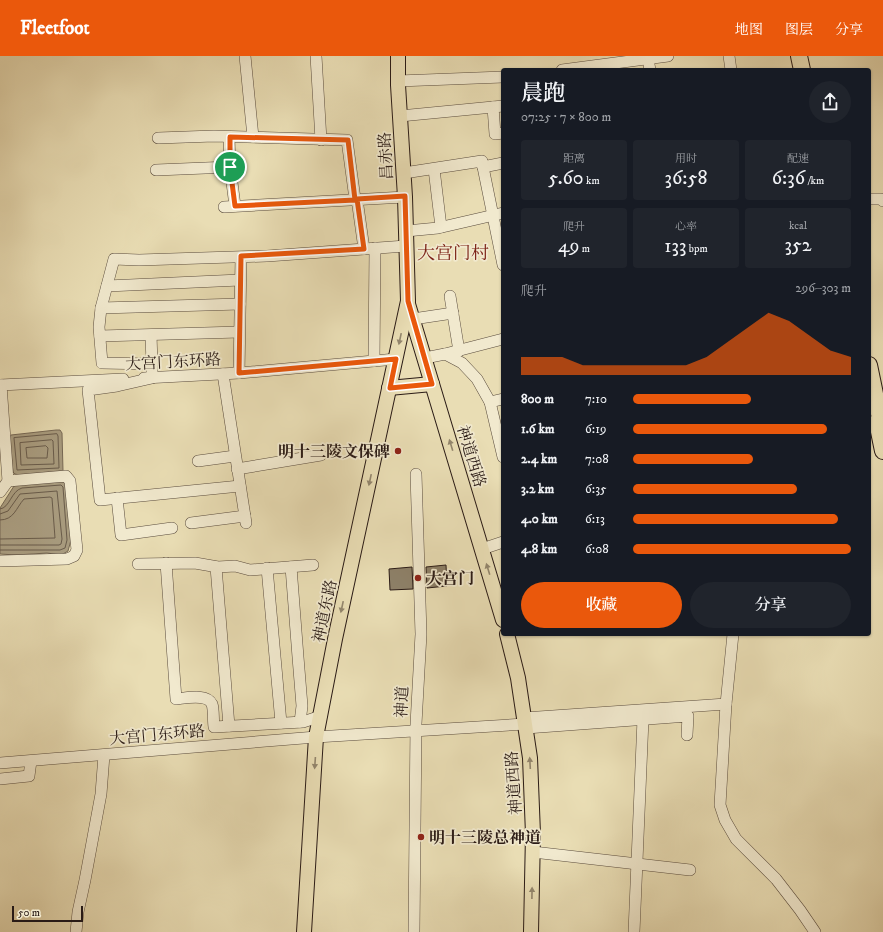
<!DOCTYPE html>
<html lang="zh">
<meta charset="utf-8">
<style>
:root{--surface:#171b24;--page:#20242c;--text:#f1f3f6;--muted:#9ea1a6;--accent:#ea580c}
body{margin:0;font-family:"IM FELL DW Pica","Noto Serif SC",serif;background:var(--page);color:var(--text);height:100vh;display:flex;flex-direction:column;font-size:15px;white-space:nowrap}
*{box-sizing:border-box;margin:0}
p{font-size:13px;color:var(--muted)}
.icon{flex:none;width:22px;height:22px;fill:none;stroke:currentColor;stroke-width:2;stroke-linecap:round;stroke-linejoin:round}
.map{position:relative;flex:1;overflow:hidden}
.drawer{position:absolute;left:501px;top:12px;width:370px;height:568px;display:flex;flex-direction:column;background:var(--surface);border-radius:4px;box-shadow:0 1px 3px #0004}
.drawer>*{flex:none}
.scale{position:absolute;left:12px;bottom:10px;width:71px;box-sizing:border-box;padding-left:4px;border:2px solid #2a1b16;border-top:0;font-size:11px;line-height:14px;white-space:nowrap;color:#2a1b16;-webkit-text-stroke:3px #f1e9ce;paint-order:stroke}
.pin{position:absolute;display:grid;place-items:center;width:34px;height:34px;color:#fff;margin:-17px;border:2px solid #fff;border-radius:50%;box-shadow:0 1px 4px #0007}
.round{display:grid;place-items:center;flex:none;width:42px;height:42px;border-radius:21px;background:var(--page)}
.overview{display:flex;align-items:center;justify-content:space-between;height:68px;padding:0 20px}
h1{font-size:22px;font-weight:600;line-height:30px}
.metrics{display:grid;grid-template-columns:repeat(3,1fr);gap:6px;height:68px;padding:4px 20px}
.metrics div{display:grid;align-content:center;border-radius:4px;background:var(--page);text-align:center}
.metrics b{font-size:20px;font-weight:600}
.metrics small{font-size:11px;font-weight:400}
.metrics p{font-size:11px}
.chart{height:112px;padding:8px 20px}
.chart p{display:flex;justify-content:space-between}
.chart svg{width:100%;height:72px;margin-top:4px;fill:var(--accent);opacity:.7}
.cta{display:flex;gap:8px;margin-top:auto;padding:8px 20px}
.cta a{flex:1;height:46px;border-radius:24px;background:var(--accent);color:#fff;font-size:16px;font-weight:600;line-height:46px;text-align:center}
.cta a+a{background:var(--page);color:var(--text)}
ul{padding:0 20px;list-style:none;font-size:13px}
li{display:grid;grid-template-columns:64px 48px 1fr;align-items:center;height:30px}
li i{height:10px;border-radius:5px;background:var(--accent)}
header{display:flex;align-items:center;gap:24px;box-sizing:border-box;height:56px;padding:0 20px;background:var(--accent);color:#fff}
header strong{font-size:19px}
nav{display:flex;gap:22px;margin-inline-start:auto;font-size:14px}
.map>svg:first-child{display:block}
.water{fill:#a89b7e;stroke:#766854}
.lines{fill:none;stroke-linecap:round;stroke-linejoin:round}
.shore{stroke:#695b4a;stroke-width:1}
.building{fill:#8d8068;stroke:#2a1b16}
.minor-casing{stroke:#5a4c3e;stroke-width:12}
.major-casing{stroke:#2a1b16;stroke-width:16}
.highway-casing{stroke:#2a1b16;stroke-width:18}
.minor{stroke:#f1e9ce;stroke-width:11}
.major{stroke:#e9ddb4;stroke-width:14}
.highway{stroke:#e9ddb4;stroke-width:16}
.oneway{fill:#93866d}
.route-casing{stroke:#fff;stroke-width:8}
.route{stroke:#ea580c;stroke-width:5}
.poi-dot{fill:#8f2418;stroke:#f1e9ce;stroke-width:1.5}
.labels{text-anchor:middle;stroke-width:3.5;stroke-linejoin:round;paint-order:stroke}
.street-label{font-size:16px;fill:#2a1b16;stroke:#f1e9ce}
.poi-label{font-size:16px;font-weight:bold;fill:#2a1b16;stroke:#f1e9ce;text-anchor:start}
.quarter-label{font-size:18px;fill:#7a1f14;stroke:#f1e9ce}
</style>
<header>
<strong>Fleetfoot</strong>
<nav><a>地图</a><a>图层</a><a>分享</a></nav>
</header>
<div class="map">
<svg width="883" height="876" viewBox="0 0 883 876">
<rect width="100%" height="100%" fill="#e9ddb4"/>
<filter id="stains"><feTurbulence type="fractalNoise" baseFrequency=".005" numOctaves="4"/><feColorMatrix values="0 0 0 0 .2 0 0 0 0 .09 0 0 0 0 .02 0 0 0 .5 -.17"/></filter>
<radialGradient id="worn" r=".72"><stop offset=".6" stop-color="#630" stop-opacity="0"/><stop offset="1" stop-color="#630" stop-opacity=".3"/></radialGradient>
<!-- water -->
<g class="water">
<path d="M56,374H60L62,377L63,415L19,419L15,418L13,416L9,382L11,379Z"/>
<path d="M59,425L65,426L71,484L68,495L61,499L47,497L16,499L0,498V452L14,430L20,428Z"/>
</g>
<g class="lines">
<!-- shore -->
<g class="shore">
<path d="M57,378L58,380L59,412L17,414L14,382Z"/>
<path d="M52,384L53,385L54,408L21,409L20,387Z"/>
<path d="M46,390L48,392L47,402H27L26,392Z"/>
<path d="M0,453C10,452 11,435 22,432L61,429L63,431L67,484L65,492L60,494H0"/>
<path d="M0,458L8,455L20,438L57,435L62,483L61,488L59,489H0"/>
<path d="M0,464C14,464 16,452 24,443L50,441L52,442L55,482L0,483"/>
</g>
</g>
<!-- building -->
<g class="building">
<path d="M446,509L447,530L427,532L426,511Z"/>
<path d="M412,511L413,533L390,534L389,513Z"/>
</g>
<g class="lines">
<!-- minor casing -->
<g class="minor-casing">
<g id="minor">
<path d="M245,0L253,81"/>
<path d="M316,0L321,84"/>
<path d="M729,0L731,14"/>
<path d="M648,3L650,14"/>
<path d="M562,14L668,0"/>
<path d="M398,25L503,21"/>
<path d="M493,51L503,50"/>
<path d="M400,60L493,51L495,78L503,77"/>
<path d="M229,81L230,111L235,150"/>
<path d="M158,82L214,80L347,84L355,143"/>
<path d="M483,111L503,209"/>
<path d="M434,113L441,171"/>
<path d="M156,114L230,111"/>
<path d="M404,117L482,105L483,111L503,107"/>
<path d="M357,143L364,193"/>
<path d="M869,143H881L883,145"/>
<path d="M224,151L405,141"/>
<path d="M406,175L438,172L503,157"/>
<path d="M107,230L240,224"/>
<path d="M450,240L459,295"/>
<path d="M101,252L240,248"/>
<path d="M413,263L453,257"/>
<path d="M151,279L152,308"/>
<path d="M100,280L239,276"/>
<path d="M445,298L503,283"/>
<path d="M425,302L445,298L462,307L477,323L490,346L503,401"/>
<path d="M374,305L375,192"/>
<path d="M239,317L241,201"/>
<path d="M223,318L246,467"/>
<path d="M144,322L239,317L396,303"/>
<path d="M0,329L123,323"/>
<path d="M490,346L503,343"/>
<path d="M198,405L235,400"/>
<path d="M237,413L321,399"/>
<path d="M240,430L100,444L88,334L117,330L152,322V308L102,307L99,271L101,252L114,203L139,204L267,200L406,190"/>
<path d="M0,436L8,425L1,329"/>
<path d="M117,442L121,479L172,472"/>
<path d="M191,467L245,460"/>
<path d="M482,493L503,486"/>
<path d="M0,505L67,503L74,500L77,494L70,425L66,420L8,425"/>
<path d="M166,507L176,643C186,642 207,637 212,648C214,654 213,664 214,671L303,666L321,660"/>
<path d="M138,508L195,507L218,511L235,510L250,514L313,509"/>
<path d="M216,511L229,670"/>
<path d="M291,511L298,601L302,650L300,666"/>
<path d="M267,512L281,667"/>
<path d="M733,578L726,648L720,749L725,764L736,783L776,823L800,854L815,876"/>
<path d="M524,662L726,648"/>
<path d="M526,672L688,660L687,679"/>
<path d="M0,707L316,681L525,668"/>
<path d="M0,723L29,720L31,705"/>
<path d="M533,796L690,814"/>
<path d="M76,876L78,856L85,824L101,738L104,699"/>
<path d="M414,876L416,668L421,578L416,418"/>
<path d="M634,876L643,663"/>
</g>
</g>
<!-- major casing -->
<g class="major-casing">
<g id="major">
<path d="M408,248L503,564"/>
<path d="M389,332L432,328"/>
<path d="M507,578L518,622L530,702L533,778L531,876"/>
<path d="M304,876L316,681L335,583L408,245L405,141L398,29V0"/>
</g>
</g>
<!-- highway casing -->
<g class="highway-casing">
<g id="highway">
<path d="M799,0L802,14"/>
<path d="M869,309L883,377"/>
<path d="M877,366L883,395"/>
</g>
</g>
<!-- minor -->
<use href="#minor" class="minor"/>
<!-- major -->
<use href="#major" class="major"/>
<!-- highway -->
<use href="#highway" class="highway"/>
</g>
<!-- one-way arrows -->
<defs><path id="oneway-solid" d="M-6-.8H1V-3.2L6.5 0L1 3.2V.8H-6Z"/></defs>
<g class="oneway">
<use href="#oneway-solid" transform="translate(400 283) rotate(102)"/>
<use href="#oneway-solid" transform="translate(451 389) rotate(-107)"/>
<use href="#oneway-solid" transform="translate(370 424) rotate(102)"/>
<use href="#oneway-solid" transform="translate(488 513) rotate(-107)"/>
<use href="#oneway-solid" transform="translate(342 551) rotate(102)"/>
<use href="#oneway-solid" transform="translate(315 707) rotate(94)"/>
<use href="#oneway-solid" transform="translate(530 707) rotate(-93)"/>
<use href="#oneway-solid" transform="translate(532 837) rotate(-89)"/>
</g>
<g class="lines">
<!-- route casing -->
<g class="route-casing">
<path id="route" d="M230,111L235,150L355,144L357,143L364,193L241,200L239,317L396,303L390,332L432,328L408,245L405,140L357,143L355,144L348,84L230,81V111"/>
</g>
<!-- route -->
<use href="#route" class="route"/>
</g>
<!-- markers -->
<g class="poi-dot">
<circle cx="398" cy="395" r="4"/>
<circle cx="418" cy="522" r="4"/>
<circle cx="421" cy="781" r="4"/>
</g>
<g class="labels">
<!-- street labels -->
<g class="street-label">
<text transform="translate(385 100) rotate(-93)" y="6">昌赤路</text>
<text transform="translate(173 305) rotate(-3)" y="6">大宫门东环路</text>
<text transform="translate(472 400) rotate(73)" y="6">神道西路</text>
<text transform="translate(324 555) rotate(-78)" y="6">神道东路</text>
<text transform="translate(401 646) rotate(-87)" y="6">神道</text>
<text transform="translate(157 678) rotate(-5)" y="6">大宫门东环路</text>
<text transform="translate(513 727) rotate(-94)" y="6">神道西路</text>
</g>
<!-- poi labels -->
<g class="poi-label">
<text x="390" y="401" text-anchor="end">明十三陵文保碑</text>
<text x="426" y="528">大宫门</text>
<text x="429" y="787">明十三陵总神道</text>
</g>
<!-- quarter labels -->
<g class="quarter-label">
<text x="453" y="203">大宫门村</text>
</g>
</g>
<rect width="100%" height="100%" filter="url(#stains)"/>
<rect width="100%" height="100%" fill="url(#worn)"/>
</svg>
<div class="scale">50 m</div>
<div class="pin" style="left:230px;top:111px;background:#1e9e55"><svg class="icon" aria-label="arrive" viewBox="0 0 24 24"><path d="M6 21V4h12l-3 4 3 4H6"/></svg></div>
<section class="drawer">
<div class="overview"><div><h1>晨跑</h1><p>07:25 · 7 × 800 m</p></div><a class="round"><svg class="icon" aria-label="share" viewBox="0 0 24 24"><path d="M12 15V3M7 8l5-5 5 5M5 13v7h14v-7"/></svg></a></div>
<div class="metrics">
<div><p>距离</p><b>5.60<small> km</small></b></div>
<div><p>用时</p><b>36:58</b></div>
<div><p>配速</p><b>6:36<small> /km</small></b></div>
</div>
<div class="metrics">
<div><p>爬升</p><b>49<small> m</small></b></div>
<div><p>心率</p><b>133<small> bpm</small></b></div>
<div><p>kcal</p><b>352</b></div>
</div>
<div class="chart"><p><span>爬升</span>296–303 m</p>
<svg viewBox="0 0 160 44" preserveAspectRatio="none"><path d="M0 44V33L10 33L20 33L30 38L40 38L50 38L60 38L70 38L80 38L90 33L100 24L110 15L120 6L130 11L140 20L150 29L160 33V44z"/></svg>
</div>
<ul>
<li><b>800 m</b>7:10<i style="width:54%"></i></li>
<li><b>1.6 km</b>6:19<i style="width:89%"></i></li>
<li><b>2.4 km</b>7:08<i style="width:55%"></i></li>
<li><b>3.2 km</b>6:35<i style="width:75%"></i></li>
<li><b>4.0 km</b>6:13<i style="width:94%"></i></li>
<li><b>4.8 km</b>6:08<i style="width:100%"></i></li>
</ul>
<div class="cta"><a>收藏</a><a>分享</a></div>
</section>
</div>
